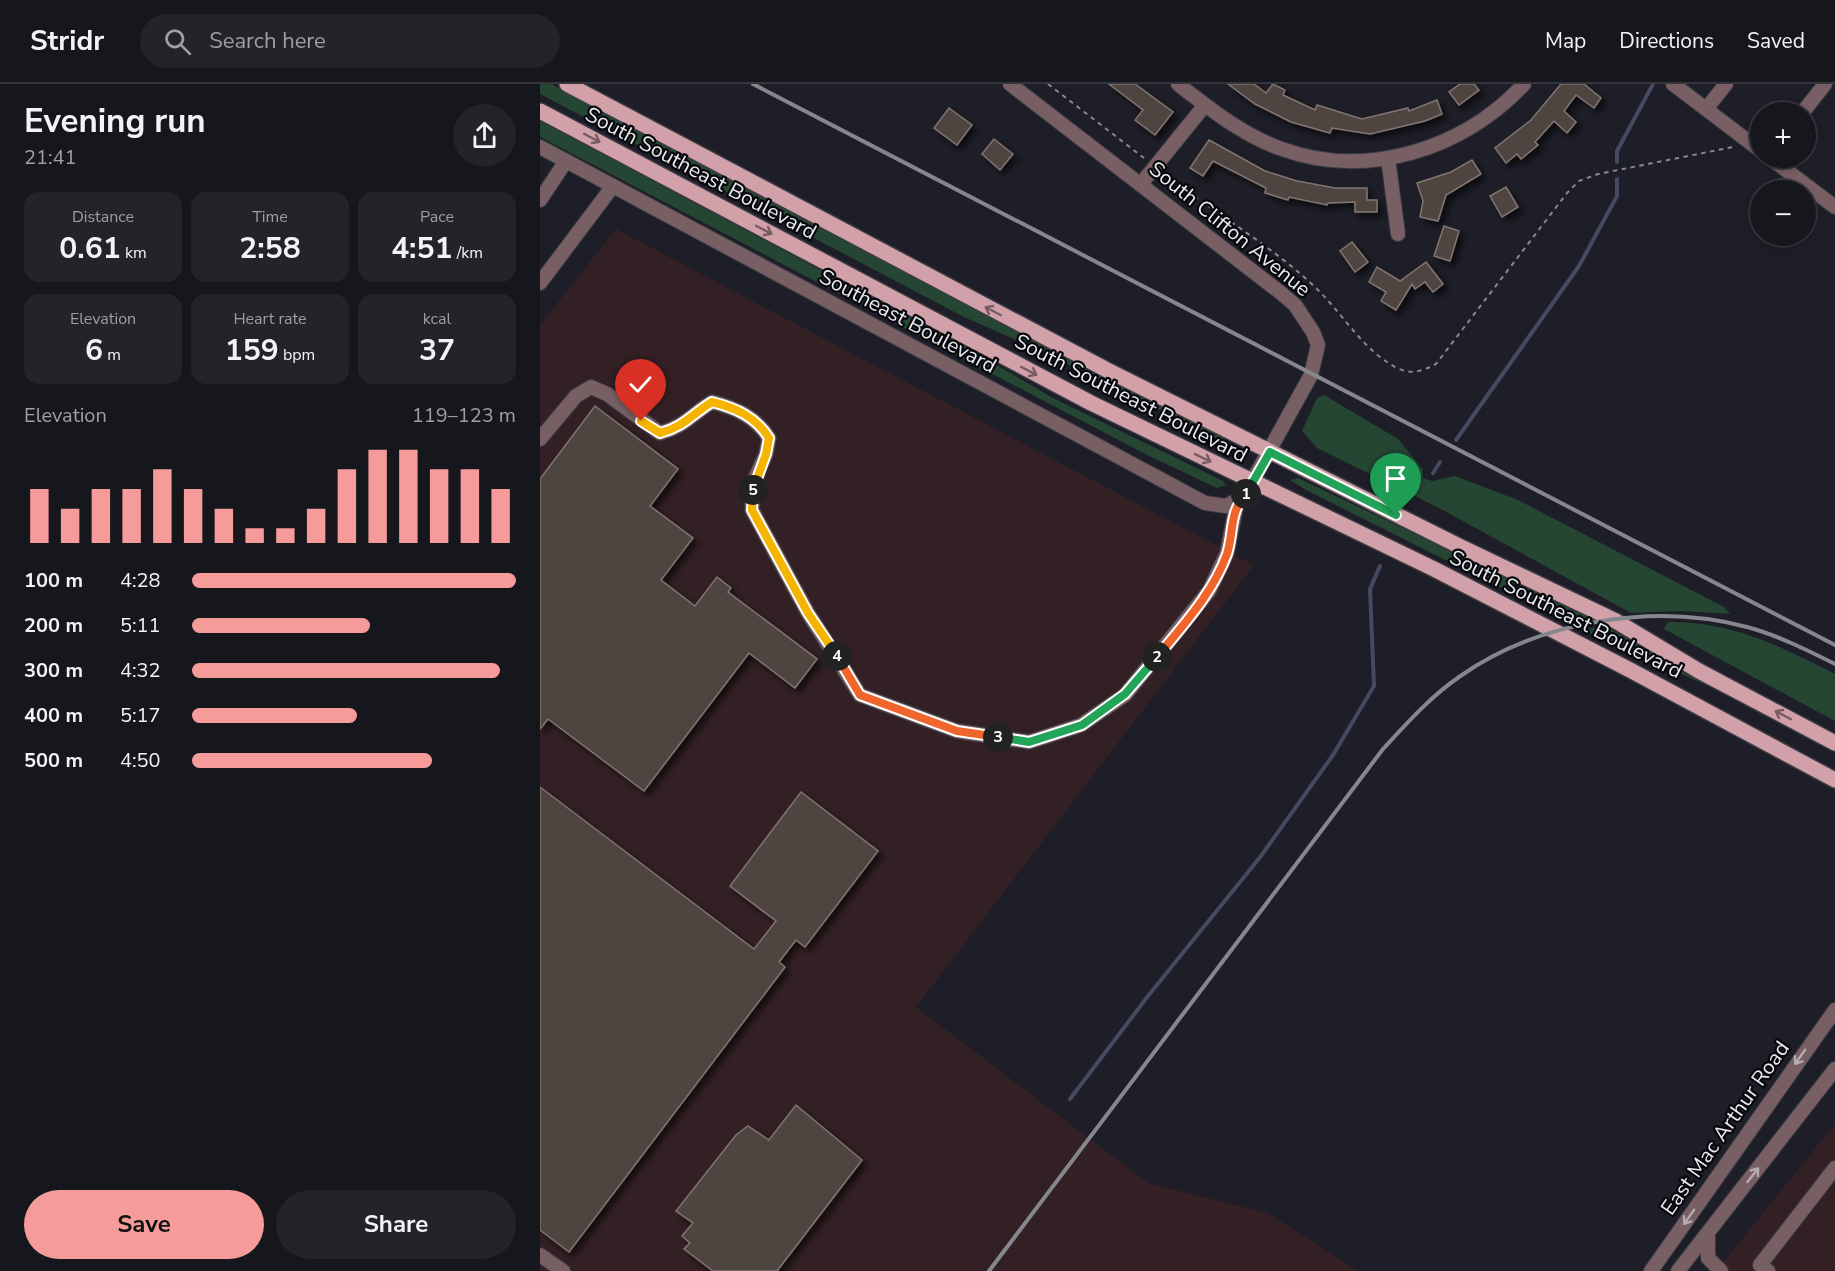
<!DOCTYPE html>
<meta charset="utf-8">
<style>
:root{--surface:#16161d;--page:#23232a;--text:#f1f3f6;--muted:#9e9fa4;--line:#35353b;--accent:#f59b9a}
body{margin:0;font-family:"Nunito Sans",sans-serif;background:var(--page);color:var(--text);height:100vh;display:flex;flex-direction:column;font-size:22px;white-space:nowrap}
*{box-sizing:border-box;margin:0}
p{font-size:20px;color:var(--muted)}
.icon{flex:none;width:33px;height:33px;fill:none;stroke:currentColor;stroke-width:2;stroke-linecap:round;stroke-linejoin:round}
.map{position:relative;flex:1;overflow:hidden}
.drawer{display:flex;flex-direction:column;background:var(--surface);width:540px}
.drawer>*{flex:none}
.controls{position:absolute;left:1210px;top:18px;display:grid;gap:12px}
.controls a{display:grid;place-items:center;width:66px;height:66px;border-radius:50%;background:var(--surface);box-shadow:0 3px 9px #0003,0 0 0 2px var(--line);font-size:30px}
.pin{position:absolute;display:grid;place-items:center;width:51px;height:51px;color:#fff;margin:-62px -26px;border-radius:50% 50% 50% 0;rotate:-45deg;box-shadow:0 0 6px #0007}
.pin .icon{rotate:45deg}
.km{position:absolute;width:30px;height:30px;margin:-15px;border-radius:50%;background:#222;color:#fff;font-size:16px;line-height:30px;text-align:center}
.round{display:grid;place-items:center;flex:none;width:63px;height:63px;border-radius:32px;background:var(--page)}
.summary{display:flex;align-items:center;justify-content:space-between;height:102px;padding:0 24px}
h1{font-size:33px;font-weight:700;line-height:45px}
.figures{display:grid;grid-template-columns:repeat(3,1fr);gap:9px;height:102px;padding:6px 24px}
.figures div{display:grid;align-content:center;border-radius:15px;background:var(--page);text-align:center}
.figures b{font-size:30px;font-weight:700}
.figures small{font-size:16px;font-weight:400}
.figures p{font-size:16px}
.chart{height:168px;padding:12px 24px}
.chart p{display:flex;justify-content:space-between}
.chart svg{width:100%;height:108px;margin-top:6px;stroke:var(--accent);stroke-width:6}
.cta{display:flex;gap:12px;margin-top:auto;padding:12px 24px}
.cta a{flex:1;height:69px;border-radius:36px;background:var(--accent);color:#111;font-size:24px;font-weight:700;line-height:69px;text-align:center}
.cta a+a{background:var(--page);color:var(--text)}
ul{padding:0 24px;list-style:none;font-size:20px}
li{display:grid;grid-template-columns:96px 72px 1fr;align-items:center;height:45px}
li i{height:15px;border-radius:8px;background:var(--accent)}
header{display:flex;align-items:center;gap:36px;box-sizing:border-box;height:84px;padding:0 30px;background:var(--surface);border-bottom:2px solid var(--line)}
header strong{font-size:28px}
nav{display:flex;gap:33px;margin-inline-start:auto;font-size:21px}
.search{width:420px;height:54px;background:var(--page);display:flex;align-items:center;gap:15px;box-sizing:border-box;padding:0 21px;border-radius:33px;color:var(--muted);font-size:22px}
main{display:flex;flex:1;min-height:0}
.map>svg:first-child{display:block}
.industrial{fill:#332024}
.green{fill:#264634}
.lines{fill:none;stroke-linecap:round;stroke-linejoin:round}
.stream{stroke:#46495f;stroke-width:4}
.building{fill:#4f4441;stroke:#817470;stroke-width:1.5;filter:url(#shadow)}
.minor-casing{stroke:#3a3b43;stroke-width:16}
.major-casing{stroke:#3a3b43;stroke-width:18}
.path{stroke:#888990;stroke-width:2;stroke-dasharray:4.5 4.5;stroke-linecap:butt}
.minor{stroke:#775f63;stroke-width:14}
.major{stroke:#d2a0a9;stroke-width:15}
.rail{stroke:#86878e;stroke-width:4}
.oneway{stroke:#775c62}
.oneway2{stroke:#b6acb1}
.split-1-casing{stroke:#fff;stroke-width:12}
.split-2-casing{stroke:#fff;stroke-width:12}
.split-3-casing{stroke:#fff;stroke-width:12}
.split-4-casing{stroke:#fff;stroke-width:12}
.split-5-casing{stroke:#fff;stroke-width:12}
.split-6-casing{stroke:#fff;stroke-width:12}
.split-1{stroke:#22a559;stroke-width:8}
.split-2{stroke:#f0652b;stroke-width:8}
.split-3{stroke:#22a559;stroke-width:8}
.split-4{stroke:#f0652b;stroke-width:8}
.split-5{stroke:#f5b400;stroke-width:8}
.split-6{stroke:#f5b400;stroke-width:8}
.labels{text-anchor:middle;stroke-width:4.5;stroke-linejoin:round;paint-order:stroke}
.street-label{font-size:21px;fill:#eaebf1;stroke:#08080c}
</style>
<header>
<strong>Stridr</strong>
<div class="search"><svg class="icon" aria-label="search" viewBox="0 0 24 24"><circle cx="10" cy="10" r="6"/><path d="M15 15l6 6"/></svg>Search here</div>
<nav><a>Map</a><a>Directions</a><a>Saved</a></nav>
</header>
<main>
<section class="drawer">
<div class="summary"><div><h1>Evening run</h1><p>21:41</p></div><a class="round"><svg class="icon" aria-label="share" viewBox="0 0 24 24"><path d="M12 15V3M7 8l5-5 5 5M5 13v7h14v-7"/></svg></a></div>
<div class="figures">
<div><p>Distance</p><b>0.61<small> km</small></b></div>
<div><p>Time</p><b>2:58</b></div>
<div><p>Pace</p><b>4:51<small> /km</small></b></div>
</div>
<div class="figures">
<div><p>Elevation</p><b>6<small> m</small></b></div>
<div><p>Heart rate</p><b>159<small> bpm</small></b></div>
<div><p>kcal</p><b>37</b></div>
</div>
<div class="chart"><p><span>Elevation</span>119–123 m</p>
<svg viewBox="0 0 160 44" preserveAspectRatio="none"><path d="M5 44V22M15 44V30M25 44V22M35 44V22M45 44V14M55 44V22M65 44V30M75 44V38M85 44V38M95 44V30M105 44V14M115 44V6M125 44V6M135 44V14M145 44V14M155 44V22"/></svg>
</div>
<ul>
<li><b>100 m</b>4:28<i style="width:100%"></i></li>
<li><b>200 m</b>5:11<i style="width:55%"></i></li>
<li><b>300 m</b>4:32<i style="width:95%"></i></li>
<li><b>400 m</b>5:17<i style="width:51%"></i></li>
<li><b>500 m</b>4:50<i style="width:74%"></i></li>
</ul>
<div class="cta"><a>Save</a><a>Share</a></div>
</section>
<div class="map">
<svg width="1295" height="1187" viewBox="0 0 1295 1187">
<defs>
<filter id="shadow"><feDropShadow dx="4.5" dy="4.5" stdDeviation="3" flood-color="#0009"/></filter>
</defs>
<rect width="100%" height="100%" fill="#1d1e27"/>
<!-- industrial -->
<g class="industrial">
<path d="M76,145L714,481L376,923L608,1099L728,1129L818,1187H0V241Z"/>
<path d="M1295,1040V1187H1176Z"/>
</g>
<!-- green -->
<g class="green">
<path d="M0,0H11L489,254L680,351L695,364L501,267L424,233L0,10Z"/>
<path d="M0,37L440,271L513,314L683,397L686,401L677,404L607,371L0,53Z"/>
<path d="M784,311L858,355L883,385V394L892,397L915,392L978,416L1184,523L1190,530L1141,527L1091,529L901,425L777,364L762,347L777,314Z"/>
<path d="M758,394L1055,536L1035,541L766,406L750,396Z"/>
<path d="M1128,538C1193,538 1238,561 1295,590V637L1124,545Z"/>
<path d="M1064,542L1175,599L1173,604L1043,546Z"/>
</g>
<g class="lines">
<!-- stream -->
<g class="stream">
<path d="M1077,78V67L1113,0"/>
<path d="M916,356L1039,182L1077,112V95"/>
<path d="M893,389L900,378"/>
<path d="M530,1015L608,912L721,772L793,671L834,602L830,505L840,482"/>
</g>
</g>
<!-- building -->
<g class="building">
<path d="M569,0H595L633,28L615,51L595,36L603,26Z"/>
<path d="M688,0H714L726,9L733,0L745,6L743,11L775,26L777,21L822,35L868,24L869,27L897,16L902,30L885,37L830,50L792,44L790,49L751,38L715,20Z"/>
<path d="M920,0H934L939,6L919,21L909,8Z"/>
<path d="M1021,0H1044L1061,14L1054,24L1036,11L1024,27L1036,38L1027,49L1014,37L995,58L998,61L981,75L977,70L966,79L955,64L991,36Z"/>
<path d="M409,24L432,41L417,61L394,44Z"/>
<path d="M454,55L473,70L460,86L442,70Z"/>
<path d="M669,56L725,87L757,97L795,104H827V116H837V128H815V118L788,119L787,121L749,113L748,116L725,109L726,104L673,77L663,92L650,84Z"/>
<path d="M932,76L941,90L906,111L898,137L880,133L883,117L877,99L911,88Z"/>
<path d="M966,103L978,123L962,133L950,112Z"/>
<path d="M904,142L919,147L910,177L894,172Z"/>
<path d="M812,158L828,178L815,188L800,167Z"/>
<path d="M886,178L903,200L893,208L885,198L875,205L872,200L856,226L841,217L846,208L829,198L837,183L860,197Z"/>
<path d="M55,322L138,385L110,422L153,454L121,496L155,522L177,493L191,504L188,508L277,575L255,604L209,569L104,707L8,635L0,645V395Z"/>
<path d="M0,703L214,865L236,837L190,802L261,708L338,767L265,863L256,856L239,878L245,883L29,1168L0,1146Z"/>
<path d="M256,1021L322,1076L237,1187H173L144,1165L150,1159L142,1152L153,1139L136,1127L196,1051L208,1042L229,1056Z"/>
</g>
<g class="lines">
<!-- minor casing -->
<g class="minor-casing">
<g id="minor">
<path d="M638,0C670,25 704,52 742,65C827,96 924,65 984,0"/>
<path d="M1133,0L1221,67"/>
<path d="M1166,25L1186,0"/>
<path d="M1263,28L1285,0"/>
<path d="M0,63L665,419L686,422L704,412L771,291L778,261L773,248L755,221L741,209L470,0"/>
<path d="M848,74L858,150"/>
<path d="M1230,74L1295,123"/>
<path d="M601,100L665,21"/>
<path d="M0,116L26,77"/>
<path d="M0,199L73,102"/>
<path d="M0,355L36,312L51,303L67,310L120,349C144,343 152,330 172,318C196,324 216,333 229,354L226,370L213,399L212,426L268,529L320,611L417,647L489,658L541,641L585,611L669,507L687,469L697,418"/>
<path d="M1168,1150V1174L1181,1187"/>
<path d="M0,1171L23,1187"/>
<path d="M1111,1187L1295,926"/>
<path d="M1138,1187L1295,985"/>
<path d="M1228,1187L1220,1181L1295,1084"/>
</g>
</g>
<!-- major casing -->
<g class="major-casing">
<g id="major">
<path d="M27,0L567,286L919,462L1074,536L1159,587L1295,659"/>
<path d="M0,27L551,319L894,485L1090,586L1295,696"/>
</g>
</g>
<!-- path -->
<g class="path">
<path d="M508,0L604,74"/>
<path d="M625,91C673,128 737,165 779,207C805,233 823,266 857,284C872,291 882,287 896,280L1027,109L1039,97L1058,90L1193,63"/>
</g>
<!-- minor -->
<use href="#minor" class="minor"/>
<!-- major -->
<use href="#major" class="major"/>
<!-- rail -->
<g class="rail">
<path d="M213,0L1295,561"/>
<path d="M449,1187L843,665C867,639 890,613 919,593C998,537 1114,518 1207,543C1237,551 1267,566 1295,580"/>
</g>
</g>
<!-- one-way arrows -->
<defs><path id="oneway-shaft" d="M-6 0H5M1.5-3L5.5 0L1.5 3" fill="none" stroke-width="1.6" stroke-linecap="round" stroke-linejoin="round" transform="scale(1.5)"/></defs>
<g class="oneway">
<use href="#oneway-shaft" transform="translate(52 54) rotate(28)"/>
<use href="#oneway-shaft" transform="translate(224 146) rotate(28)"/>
<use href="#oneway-shaft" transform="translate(453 227) rotate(-152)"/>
<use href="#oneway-shaft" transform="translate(489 287) rotate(28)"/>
<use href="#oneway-shaft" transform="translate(663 374) rotate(26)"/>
<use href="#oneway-shaft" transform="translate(1243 631) rotate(-152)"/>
</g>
<g class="oneway2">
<use href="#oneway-shaft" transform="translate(1260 973) rotate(125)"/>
<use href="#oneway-shaft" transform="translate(1213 1091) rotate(-52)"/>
<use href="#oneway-shaft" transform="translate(1149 1133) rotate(125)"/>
</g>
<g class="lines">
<!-- split-1 casing -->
<g class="split-1-casing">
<path id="split-1" d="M706,410L730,368L856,431"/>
</g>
<!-- split-2 casing -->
<g class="split-2-casing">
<path id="split-2" d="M617,573C643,541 673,509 687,470C694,448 689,428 706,410"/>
</g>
<!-- split-3 casing -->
<g class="split-3-casing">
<path id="split-3" d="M458,653L489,658L542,641L585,610L617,573"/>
</g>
<!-- split-4 casing -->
<g class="split-4-casing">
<path id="split-4" d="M297,572L320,611L417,647L458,653"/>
</g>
<!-- split-5 casing -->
<g class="split-5-casing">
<path id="split-5" d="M213,406L212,426L268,529L297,572"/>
</g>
<!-- split-6 casing -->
<g class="split-6-casing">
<path id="split-6" d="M101,337L120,349C144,343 152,330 172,318C196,324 216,333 229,354L226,370L213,406"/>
</g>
<!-- split-1 -->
<use href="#split-1" class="split-1"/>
<!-- split-2 -->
<use href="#split-2" class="split-2"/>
<!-- split-3 -->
<use href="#split-3" class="split-3"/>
<!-- split-4 -->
<use href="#split-4" class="split-4"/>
<!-- split-5 -->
<use href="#split-5" class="split-5"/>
<!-- split-6 -->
<use href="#split-6" class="split-6"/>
</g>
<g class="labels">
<!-- street labels -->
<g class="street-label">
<text transform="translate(161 89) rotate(28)" y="7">South Southeast Boulevard</text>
<text transform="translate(690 145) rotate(39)" y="7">South Clifton Avenue</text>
<text transform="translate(368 237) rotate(28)" y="7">Southeast Boulevard</text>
<text transform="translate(591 314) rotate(27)" y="7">South Southeast Boulevard</text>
<text transform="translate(1026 530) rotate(27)" y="7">South Southeast Boulevard</text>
<text transform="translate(1185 1044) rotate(-55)" y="7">East Mac Arthur Road</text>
</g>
</g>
</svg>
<div class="controls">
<a>+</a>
<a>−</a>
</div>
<div class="pin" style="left:856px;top:431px;background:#1e9e55"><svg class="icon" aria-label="arrive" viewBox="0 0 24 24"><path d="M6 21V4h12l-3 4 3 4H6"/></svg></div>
<div class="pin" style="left:101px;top:337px;background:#d93025"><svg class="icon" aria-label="check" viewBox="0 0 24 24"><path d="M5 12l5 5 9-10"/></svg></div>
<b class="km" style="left:706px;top:410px">1</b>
<b class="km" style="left:617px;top:573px">2</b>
<b class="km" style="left:458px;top:653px">3</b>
<b class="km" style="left:297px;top:572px">4</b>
<b class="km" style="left:213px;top:406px">5</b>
</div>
</main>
